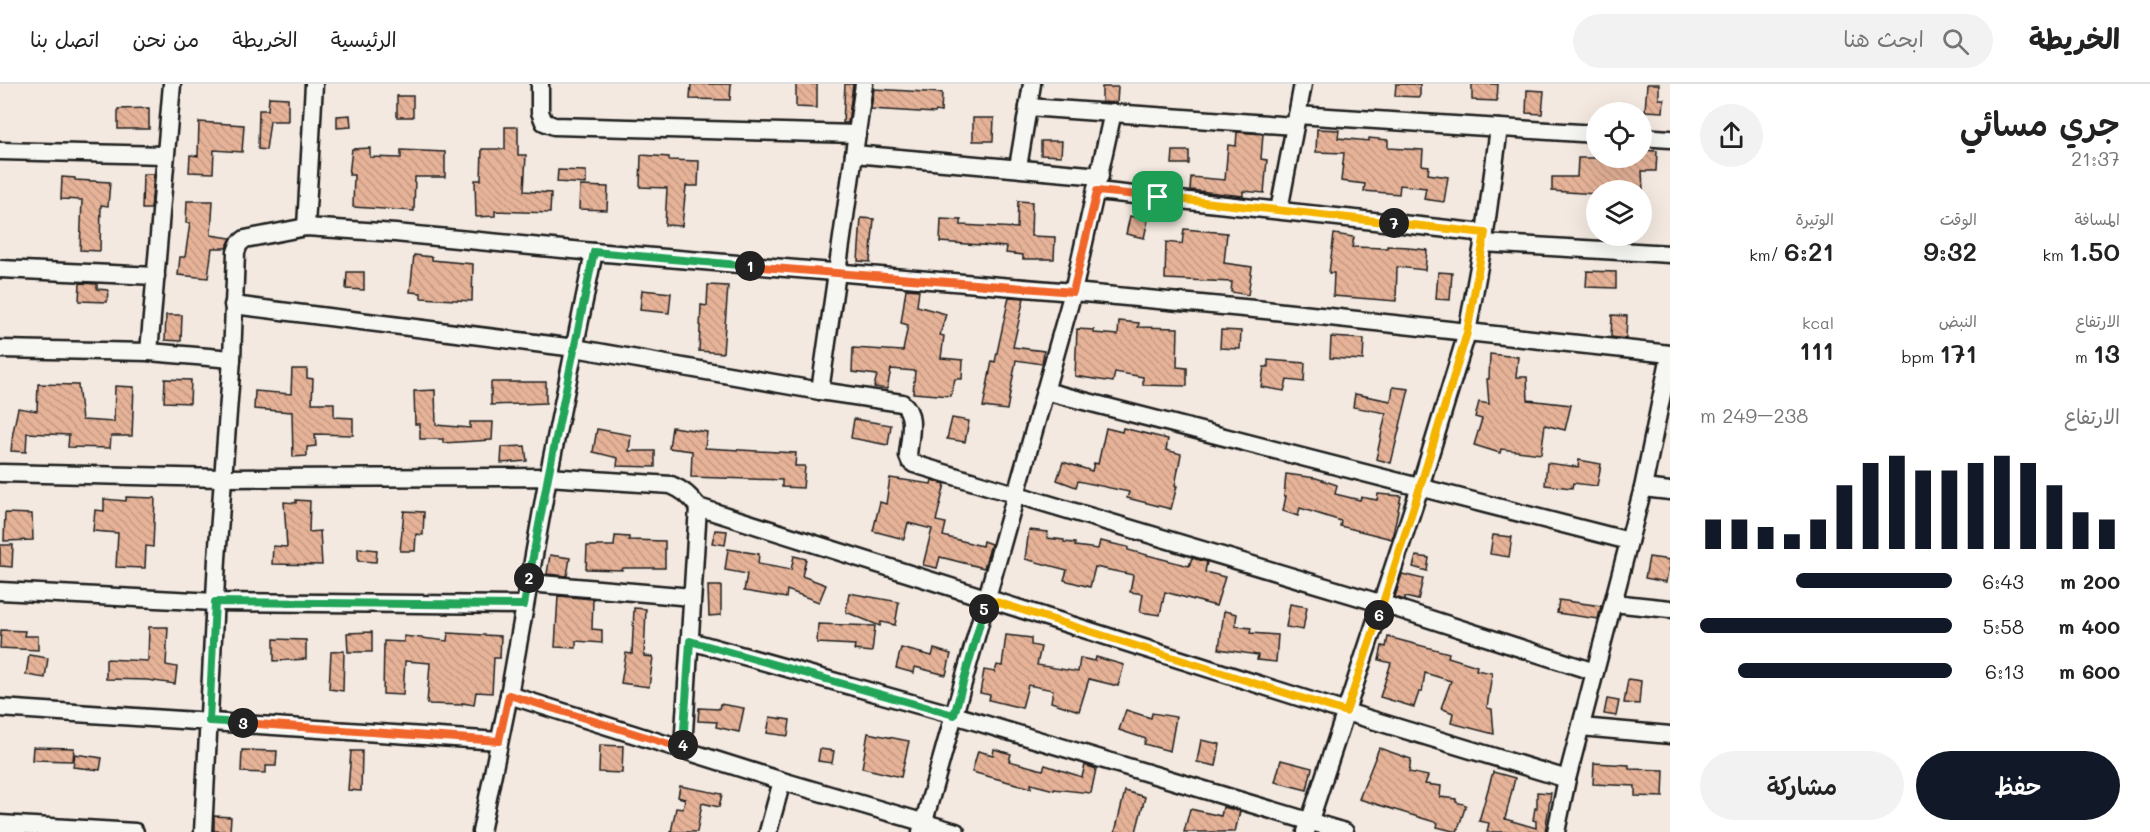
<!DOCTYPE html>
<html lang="ar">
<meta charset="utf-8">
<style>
:root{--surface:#fff;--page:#f2f2f2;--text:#222;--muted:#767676;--line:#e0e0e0;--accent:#111827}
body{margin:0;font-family:Mali,"Playpen Sans Arabic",sans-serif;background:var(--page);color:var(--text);direction:rtl;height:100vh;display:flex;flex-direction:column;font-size:22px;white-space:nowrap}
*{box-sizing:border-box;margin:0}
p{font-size:20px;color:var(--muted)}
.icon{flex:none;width:33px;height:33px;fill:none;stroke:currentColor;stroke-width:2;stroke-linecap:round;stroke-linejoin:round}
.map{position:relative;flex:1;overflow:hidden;direction:ltr}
.details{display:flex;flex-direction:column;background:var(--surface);width:480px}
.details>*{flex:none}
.buttons{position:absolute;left:1586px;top:18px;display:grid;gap:12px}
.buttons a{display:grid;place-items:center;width:66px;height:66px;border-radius:50%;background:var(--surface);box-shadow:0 6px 24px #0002;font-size:30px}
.pin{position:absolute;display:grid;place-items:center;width:51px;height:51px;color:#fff;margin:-26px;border-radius:12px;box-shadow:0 3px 9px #0006}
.km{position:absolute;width:30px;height:30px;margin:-15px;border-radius:50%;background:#222;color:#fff;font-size:16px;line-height:30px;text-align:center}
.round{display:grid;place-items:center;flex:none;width:63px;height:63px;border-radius:32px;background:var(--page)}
.summary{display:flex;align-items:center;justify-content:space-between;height:102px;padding:0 30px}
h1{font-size:33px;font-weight:600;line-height:45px}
.figures{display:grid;grid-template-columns:repeat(3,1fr);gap:9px;height:102px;padding:6px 30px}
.figures div{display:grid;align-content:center}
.figures b{font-size:26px;font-weight:600}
.figures small{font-size:16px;font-weight:400}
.figures p{font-size:16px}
.chart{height:168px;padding:12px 30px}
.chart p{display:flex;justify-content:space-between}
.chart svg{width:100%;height:108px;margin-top:6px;stroke:var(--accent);stroke-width:6}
.cta{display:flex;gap:12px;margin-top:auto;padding:12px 30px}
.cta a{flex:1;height:69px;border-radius:36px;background:var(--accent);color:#fff;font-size:24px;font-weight:600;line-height:69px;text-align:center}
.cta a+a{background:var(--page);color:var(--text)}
ul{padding:0 30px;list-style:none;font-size:20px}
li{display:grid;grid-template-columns:96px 72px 1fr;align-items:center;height:45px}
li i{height:15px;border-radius:8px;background:var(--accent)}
header{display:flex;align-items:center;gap:36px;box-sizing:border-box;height:84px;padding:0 30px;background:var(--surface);border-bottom:2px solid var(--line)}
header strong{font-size:28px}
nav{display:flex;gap:33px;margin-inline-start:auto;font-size:21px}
.search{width:420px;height:54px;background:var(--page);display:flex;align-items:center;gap:15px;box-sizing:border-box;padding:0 21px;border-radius:33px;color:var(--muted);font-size:22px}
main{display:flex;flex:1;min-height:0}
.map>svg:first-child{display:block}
.building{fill:url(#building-back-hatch);stroke:#1c1c1c;stroke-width:1.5}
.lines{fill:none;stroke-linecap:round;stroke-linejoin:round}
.minor-casing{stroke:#1c1c1c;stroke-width:21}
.minor{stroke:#f6f6f2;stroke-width:16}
.split-1-casing{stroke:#fff;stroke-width:12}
.split-2-casing{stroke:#fff;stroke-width:12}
.split-3-casing{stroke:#fff;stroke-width:12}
.split-4-casing{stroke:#fff;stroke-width:12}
.split-5-casing{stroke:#fff;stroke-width:12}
.split-6-casing{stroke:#fff;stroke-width:12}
.split-7-casing{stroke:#fff;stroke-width:12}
.split-8-casing{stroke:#fff;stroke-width:12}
.split-1{stroke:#f0652b;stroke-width:8}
.split-2{stroke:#22a559;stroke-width:8}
.split-3{stroke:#22a559;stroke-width:8}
.split-4{stroke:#f0652b;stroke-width:8}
.split-5{stroke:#22a559;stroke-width:8}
.split-6{stroke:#f5b400;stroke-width:8}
.split-7{stroke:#f5b400;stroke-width:8}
.split-8{stroke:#f5b400;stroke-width:8}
</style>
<header>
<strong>الخريطة</strong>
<div class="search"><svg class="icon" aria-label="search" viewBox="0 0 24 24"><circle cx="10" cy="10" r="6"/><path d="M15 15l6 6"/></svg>ابحث هنا</div>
<nav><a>الرئيسية</a><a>الخريطة</a><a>من نحن</a><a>اتصل بنا</a></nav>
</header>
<main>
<section class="details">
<div class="summary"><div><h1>جري مسائي</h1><p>21:37</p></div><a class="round"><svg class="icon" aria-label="share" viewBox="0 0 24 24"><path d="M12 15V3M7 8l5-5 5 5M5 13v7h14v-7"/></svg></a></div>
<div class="figures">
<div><p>المسافة</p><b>1.50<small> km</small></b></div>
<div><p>الوقت</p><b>9:32</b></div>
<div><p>الوتيرة</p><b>6:21<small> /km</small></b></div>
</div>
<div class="figures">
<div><p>الارتفاع</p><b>13<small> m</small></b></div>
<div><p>النبض</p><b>171<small> bpm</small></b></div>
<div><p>kcal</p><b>111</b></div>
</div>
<div class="chart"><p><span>الارتفاع</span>238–249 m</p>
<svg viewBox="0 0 160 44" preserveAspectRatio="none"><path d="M5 44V32M15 44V32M25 44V35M35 44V38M45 44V32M55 44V18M65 44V9M75 44V6M85 44V12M95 44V12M105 44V9M115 44V6M125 44V9M135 44V18M145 44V29M155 44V32"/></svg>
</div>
<ul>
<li><b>200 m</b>6:43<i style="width:62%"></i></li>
<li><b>400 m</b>5:58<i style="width:100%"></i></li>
<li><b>600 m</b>6:13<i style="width:85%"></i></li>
</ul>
<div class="cta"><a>حفظ</a><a>مشاركة</a></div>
</section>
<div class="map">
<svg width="1670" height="748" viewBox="0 0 1670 748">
<defs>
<pattern id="building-back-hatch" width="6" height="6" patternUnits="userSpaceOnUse" patternTransform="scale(1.5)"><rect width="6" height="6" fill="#e6b398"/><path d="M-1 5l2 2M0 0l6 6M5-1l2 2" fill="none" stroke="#c59982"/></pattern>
</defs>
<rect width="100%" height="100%" fill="#f3e9e0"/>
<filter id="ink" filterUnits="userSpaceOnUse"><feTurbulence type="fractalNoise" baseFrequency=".0167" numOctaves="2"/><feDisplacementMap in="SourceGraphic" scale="12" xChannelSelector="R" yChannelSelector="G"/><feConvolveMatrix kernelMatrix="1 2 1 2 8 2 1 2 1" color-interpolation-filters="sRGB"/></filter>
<g filter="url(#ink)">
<!-- building -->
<g class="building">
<path d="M691,0H731L730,16L690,15Z"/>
<path d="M796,0H817V24L796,23Z"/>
<path d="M845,0H853L848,39H843Z"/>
<path d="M1396,0H1420V13L1395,12Z"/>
<path d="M1472,0H1498L1497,17L1472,16Z"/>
<path d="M1647,0H1659V15H1664L1663,28L1645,27Z"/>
<path d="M1102,3H1118L1117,19L1102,18Z"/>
<path d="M874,5L942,9L941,28L936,27L935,29L871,25Z"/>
<path d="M1527,6L1544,7L1542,30L1526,29Z"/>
<rect x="397" y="12" width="16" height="21"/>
<path d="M269,13L288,14V37H270L266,66L258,65L259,26H268Z"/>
<path d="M149,24V45H118V25Z"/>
<path d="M350,31L351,43L337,44V32Z"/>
<path d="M973,34H994L993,57H973Z"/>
<path d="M199,38L244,41L242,68L214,66L213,89L189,88L190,71L198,72Z"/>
<path d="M505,43H518V71H526L524,107L551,109L550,129L495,127V132L476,133L475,96H481L482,65H505Z"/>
<path d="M1317,45L1339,46L1338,54L1369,57V54L1388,56V64L1423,66L1422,81L1429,82L1428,90L1448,93L1444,118L1424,115L1426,104L1400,101L1399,110L1364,107L1365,100L1341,97L1344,69L1316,68Z"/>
<path d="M1237,48L1263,50L1261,75L1267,76L1264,109L1243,107V112L1190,106L1191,93L1225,96L1228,61L1236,62Z"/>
<path d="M1041,57H1062L1061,72L1041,71Z"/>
<path d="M370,64V73L401,74V66L445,68V93H415L414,127L353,123L354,91H349L352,65Z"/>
<path d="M1641,66L1657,67L1656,87H1642L1643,106H1596V110L1552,107V93H1577L1578,74H1605L1635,78V74H1641Z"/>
<path d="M1173,67H1189V80H1172Z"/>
<path d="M641,71L669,73V76L699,77L698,102H686L682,142L665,141L667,104L640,103Z"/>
<path d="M558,86L586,87V100L557,98Z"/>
<path d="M143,90H154L151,125H142Z"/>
<path d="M62,93L75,94V96L110,98L108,122L101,121L100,167L80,166L82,116L61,115Z"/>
<path d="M580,102L608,103L607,126L579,125Z"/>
<path d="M187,117H213L211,151L231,154L226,164H212L208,194L178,191L180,173H185L190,139H186Z"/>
<path d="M1018,117L1032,118L1031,152L1055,153L1054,175H1023V171L1006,169L1007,163L940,158L941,135L961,136V141L1017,144Z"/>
<path d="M1130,132L1148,136L1144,154L1126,150Z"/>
<path d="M861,134L874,135L870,178L858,177Z"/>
<path d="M1184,145L1227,149L1224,179L1252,183L1248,211L1231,208L1232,198L1165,195L1166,158L1182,160Z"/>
<path d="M1334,150L1354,153L1352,163L1387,164V162L1409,163V164L1427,166L1425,186L1397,183L1396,217L1333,212L1334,189H1329Z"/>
<path d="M414,171L432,173V176L473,180L472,217L421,214V209L410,208Z"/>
<path d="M1587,187L1616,188V204L1586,203Z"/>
<path d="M347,188H364V206L346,205Z"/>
<path d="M1438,188L1452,189L1450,216L1436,215Z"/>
<path d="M80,199L97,200V205L108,206L107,218L79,217Z"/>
<path d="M708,201L728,202L723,269L699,267L701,221L707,222Z"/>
<path d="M906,205L919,206L917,222L946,230L940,251L944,252L941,274L963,276L962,295H955L951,312L913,309L915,287L891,285L887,305L874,303L877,291L852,288L853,264L903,267L908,241L901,239Z"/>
<path d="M642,206L671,209L669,229L640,226Z"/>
<path d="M1009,213L1024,214L1013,263L1044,267L1042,280L1016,276L1007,326L983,323L992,277L995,278Z"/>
<path d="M166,231H182L181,257L165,256Z"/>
<path d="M1612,231L1627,232L1626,255L1611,253Z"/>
<path d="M1119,237L1139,239L1138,243L1178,244L1177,283L1187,284V302L1143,301V293L1115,288L1113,298L1075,292L1077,245L1094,246V249L1118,251Z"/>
<path d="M1221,246L1241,247L1240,265L1220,264Z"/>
<path d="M1331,253L1364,255L1363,276L1330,274Z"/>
<path d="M1490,270L1518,273L1516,293H1527L1528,316L1571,321L1565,346L1545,341L1541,370L1501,365L1500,369L1474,361L1482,335L1475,333L1479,318L1489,320L1487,295H1489Z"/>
<path d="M1268,276L1305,279L1304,298L1287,296L1284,307L1261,303L1264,283H1268Z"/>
<path d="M292,285H307V294L313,295L312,319H334V333L353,334V351L315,350L316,362L307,363V372L293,373L292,328L254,325L255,307L291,310Z"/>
<path d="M165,295L191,296L190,319L164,318Z"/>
<path d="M491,298H546V319L491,321Z"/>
<path d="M38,300L78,301L82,336L114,338L115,302L134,303L132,352H111L110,364L68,363L69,351L27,349L26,368L11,367L13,348L18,324L37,327Z"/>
<path d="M1393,303L1409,305L1391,379L1376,375L1386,329L1353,323L1355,310L1391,317Z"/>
<path d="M435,306L436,341L470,344V338H493L492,356L443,359V355H420V340H415L414,307Z"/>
<path d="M952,334L969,337L965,358L947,355Z"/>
<path d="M854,335L891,341L888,361L851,354Z"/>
<path d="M672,343L707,348L705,364L796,369L795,382H805L803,404L782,403V396L691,393L692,367L669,364Z"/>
<path d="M1106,344L1122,348L1123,344L1168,355L1166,366L1181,370L1175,402H1177L1171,425L1127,414L1129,408L1078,397L1076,403L1057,396L1063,378L1092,387L1094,379L1098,380Z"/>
<path d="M597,345L631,351L629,367H655V383L617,382L618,374L593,368Z"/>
<path d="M525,362L527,377L501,379L502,363Z"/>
<path d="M1579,376L1601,380L1597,402L1573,399L1572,404L1545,401L1547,379L1578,383Z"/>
<path d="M1286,390L1316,394L1337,401L1335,410L1360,416L1361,413L1377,416L1378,410L1401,412L1392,455L1340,442L1341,437L1300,424L1298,432L1283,427L1286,412H1284Z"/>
<path d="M890,394L931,400L932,396L945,400L936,437L946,439L943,452L982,462L983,457L991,460L984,484L940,473L937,484L923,481L932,445L908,439L904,455L873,447L880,418L886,420Z"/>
<path d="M126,413L155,414L153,463L146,462L145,484L116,483L118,449L93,447L95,426L104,427V415L126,417Z"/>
<path d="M296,416L310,417L309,448L320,447L322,481L272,480L273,462L287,463L284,418L296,419Z"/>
<path d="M404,427L424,428L423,451L416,450L415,467H400Z"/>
<path d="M5,429L32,430L33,456L4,457Z"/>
<path d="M715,446L727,447L725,461L712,459Z"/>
<path d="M1029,446L1048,448L1047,454L1064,456V458L1075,459V462L1098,465L1100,457L1128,463V466L1189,482L1192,474L1207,478L1205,488L1225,493L1216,522L1165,508L1160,531L1140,528L1143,510L1130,508L1133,491L1095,483L1090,503L1064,496L1067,486L1025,475Z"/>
<path d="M1493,451L1512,453L1509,473L1490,470Z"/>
<path d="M615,452L629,453V456L665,457V484H623L622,486L586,485L587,462H614Z"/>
<path d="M0,461H13L12,483L0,482Z"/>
<path d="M358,464L377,466L376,478L358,477Z"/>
<path d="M728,465L759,470L758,480L791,486L794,472L806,475L802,492L826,501L819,518L787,506L786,514L744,507L747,490L725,486Z"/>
<path d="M550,471L570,474L567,492L547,490Z"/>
<path d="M1416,472L1429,474L1427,487L1413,483Z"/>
<path d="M1649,473L1670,476L1666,498L1645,494Z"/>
<path d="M1402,490L1423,495L1418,516L1405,513V516L1395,513Z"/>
<path d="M708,502H721V531L709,532Z"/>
<path d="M849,509L899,518L895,541L881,538L880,542L846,528Z"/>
<path d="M558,512L593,515L592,545L602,546V559L576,557V564L555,563Z"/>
<path d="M1559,516L1601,522L1598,535L1557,529Z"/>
<path d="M1290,520L1307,523L1303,546L1286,543Z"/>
<path d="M634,524L646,525L644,572L653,573L649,603L621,599L626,569L632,570Z"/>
<path d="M1224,527L1237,530L1235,542L1251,544L1250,549L1278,551L1276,578L1257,576L1258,571L1219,565Z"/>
<path d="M818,540L875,542L872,568L854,566L855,561L817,559Z"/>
<path d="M149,543H168L166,581L177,583L175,600L147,596L106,595V575L148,577Z"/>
<path d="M1,546L25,547L24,552H38V566L0,564Z"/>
<path d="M372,548V568H348L347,549Z"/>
<path d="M448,549L501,552L500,574H494L492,609L476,608L474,621L462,619V621L427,620L430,579L405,577L403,611L383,610L384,557L404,558V552L447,557Z"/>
<path d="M1006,551L1031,554V561L1041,563L1037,581L1078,588L1080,574L1095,577L1096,573L1124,581L1118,602L1089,595L1079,627L1051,618L1053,606L1028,601L1022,624L989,616L990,611L980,609L984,586L995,588L997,581L1002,582Z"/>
<path d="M1388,553L1449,569L1448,573L1477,582L1476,586L1492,589L1487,624L1492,625L1494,650L1451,639L1453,629L1441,624L1451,597L1425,589L1422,608H1419L1414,623L1380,613L1391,579L1379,576L1382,562L1386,563Z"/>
<path d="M274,555L306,556V575L274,577Z"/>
<path d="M901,564L932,572L934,565L951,570L946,591L915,583L914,589L896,584Z"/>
<path d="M344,567L343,607L329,605L331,568Z"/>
<path d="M29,571L48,574L45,594L26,591Z"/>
<path d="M1628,595L1641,597L1639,620L1624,619Z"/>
<path d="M1607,615L1619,617L1616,632L1604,630Z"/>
<path d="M720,620L744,624L739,648L716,643L717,638L698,637L699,624L719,625Z"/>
<path d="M1126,626L1151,634L1152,629L1176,633L1170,667L1144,660L1146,655L1119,646Z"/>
<path d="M770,633L790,636L788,652L767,649Z"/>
<path d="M868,649L909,657L901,693L862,684Z"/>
<path d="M1201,656L1220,660L1216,682L1197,678Z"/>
<path d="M600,661L623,662L622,689L599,688Z"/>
<path d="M33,663L74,664L73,677L32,676Z"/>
<path d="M1379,664L1411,675L1409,688L1428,692L1425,700L1441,702L1440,713L1456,715V718L1466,721L1457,748L1437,743L1438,739L1359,715Z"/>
<path d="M820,665L834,667L832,679L818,677Z"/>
<path d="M994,665L1011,670L1009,677L1043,686L1045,681L1082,693L1085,681L1096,685L1091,709L1054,705V706L1031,700V704L972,688L978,667L993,671Z"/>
<path d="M242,666L277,667L276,682H266V689L241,688Z"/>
<path d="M351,667H362L361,707L348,706Z"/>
<path d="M75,670L102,674L100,686L73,683Z"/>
<path d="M1281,676L1312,684L1307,706L1275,698Z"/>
<path d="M1594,679L1629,681V685L1664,686L1663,713L1635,712V702L1593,700Z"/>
<path d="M1493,688L1515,694L1505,735L1536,744V737L1533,736L1535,724H1537V708L1551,709L1545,748H1487L1489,739L1479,737Z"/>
<path d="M680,702L722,710L719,723L702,719L697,748H671L676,724L683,725L685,715L678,713Z"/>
<path d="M1125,707L1145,713L1136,748H1115Z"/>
<path d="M1223,723L1240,727L1235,748H1184L1190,725L1221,732Z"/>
<path d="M214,732L231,733L230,747H214Z"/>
</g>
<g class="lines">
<!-- minor casing -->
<g class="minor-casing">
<g id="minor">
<path d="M540,0V28L544,38L554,42L857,50"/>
<path d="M1028,23L1295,42"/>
<path d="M1297,31L1596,50"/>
<path d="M1641,53L1670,55"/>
<path d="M0,67L165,71"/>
<path d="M854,70L1100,92"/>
<path d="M1018,83L1032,0"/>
<path d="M1097,107L1485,149"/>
<path d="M1279,126L1303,0"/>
<path d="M306,143L314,0"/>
<path d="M1483,159L1670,170"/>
<path d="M0,185L156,192"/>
<path d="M233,221L575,264L820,307L902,319C917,330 909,355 908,372L910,377L914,380L1383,520L1595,588"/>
<path d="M0,265L149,268L232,275"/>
<path d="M149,268L172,0"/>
<path d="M820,307L864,0"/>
<path d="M1045,307L1629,457"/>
<path d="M0,389L222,394L548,393L671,401C683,406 690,412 698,423L1346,628L1567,695"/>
<path d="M1643,404L1670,407"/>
<path d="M529,499L692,513"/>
<path d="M0,507L215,518L524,521"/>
<path d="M1613,519L1670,525"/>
<path d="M690,557L954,631L1345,748"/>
<path d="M509,611L782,697L956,748"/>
<path d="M0,624L499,657"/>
<path d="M1581,643L1670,651"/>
<path d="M683,664L698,423"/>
<path d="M0,740L135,748"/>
<path d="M203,748L217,475L232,275L236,168L239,160L245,155L306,143L395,149L594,168L1073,208L1265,226L1670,270"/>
<path d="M481,748L509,611L548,393L594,168"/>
<path d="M768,748L782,697"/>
<path d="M921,748L1073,208L1113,28"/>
<path d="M1306,748L1420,403L1467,249L1485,149L1499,44"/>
<path d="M1556,748L1567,695L1643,404L1670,271"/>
</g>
</g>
<!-- minor -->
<use href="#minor" class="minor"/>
</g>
</g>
<g class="lines" filter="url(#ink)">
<!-- split-1 casing -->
<g class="split-1-casing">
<path id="split-1" d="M750,182L1073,208L1097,107L1158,113"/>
</g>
<!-- split-2 casing -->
<g class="split-2-casing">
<path id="split-2" d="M529,494L548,393L594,168L750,182"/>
</g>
<!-- split-3 casing -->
<g class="split-3-casing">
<path id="split-3" d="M243,639L209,637L215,518L524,521L529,494"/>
</g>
<!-- split-4 casing -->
<g class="split-4-casing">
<path id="split-4" d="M243,639L499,657L509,611L682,664L683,661"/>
</g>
<!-- split-5 casing -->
<g class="split-5-casing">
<path id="split-5" d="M683,661L690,557L954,631L984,525"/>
</g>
<!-- split-6 casing -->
<g class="split-6-casing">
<path id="split-6" d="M984,525L987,515L1346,628L1379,531"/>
</g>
<!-- split-7 casing -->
<g class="split-7-casing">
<path id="split-7" d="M1379,531L1420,403L1467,249L1485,149L1394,139"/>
</g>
<!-- split-8 casing -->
<g class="split-8-casing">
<path id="split-8" d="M1158,113L1394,139"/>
</g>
<!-- split-1 -->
<use href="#split-1" class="split-1"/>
<!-- split-2 -->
<use href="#split-2" class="split-2"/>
<!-- split-3 -->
<use href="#split-3" class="split-3"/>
<!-- split-4 -->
<use href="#split-4" class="split-4"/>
<!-- split-5 -->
<use href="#split-5" class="split-5"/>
<!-- split-6 -->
<use href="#split-6" class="split-6"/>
<!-- split-7 -->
<use href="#split-7" class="split-7"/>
<!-- split-8 -->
<use href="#split-8" class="split-8"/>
</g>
</svg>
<div class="buttons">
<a><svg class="icon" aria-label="locate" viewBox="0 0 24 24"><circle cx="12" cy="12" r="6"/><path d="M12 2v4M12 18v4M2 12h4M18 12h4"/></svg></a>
<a><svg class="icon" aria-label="layers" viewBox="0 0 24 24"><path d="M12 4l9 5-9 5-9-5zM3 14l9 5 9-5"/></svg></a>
</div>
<div class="pin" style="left:1158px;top:113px;background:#1e9e55"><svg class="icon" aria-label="arrive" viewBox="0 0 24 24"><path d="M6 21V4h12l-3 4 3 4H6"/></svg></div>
<b class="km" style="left:750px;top:182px">1</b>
<b class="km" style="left:529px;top:494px">2</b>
<b class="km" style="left:243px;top:639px">3</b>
<b class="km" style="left:683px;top:661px">4</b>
<b class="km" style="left:984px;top:525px">5</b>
<b class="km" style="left:1379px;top:531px">6</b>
<b class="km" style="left:1394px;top:139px">7</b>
</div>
</main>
